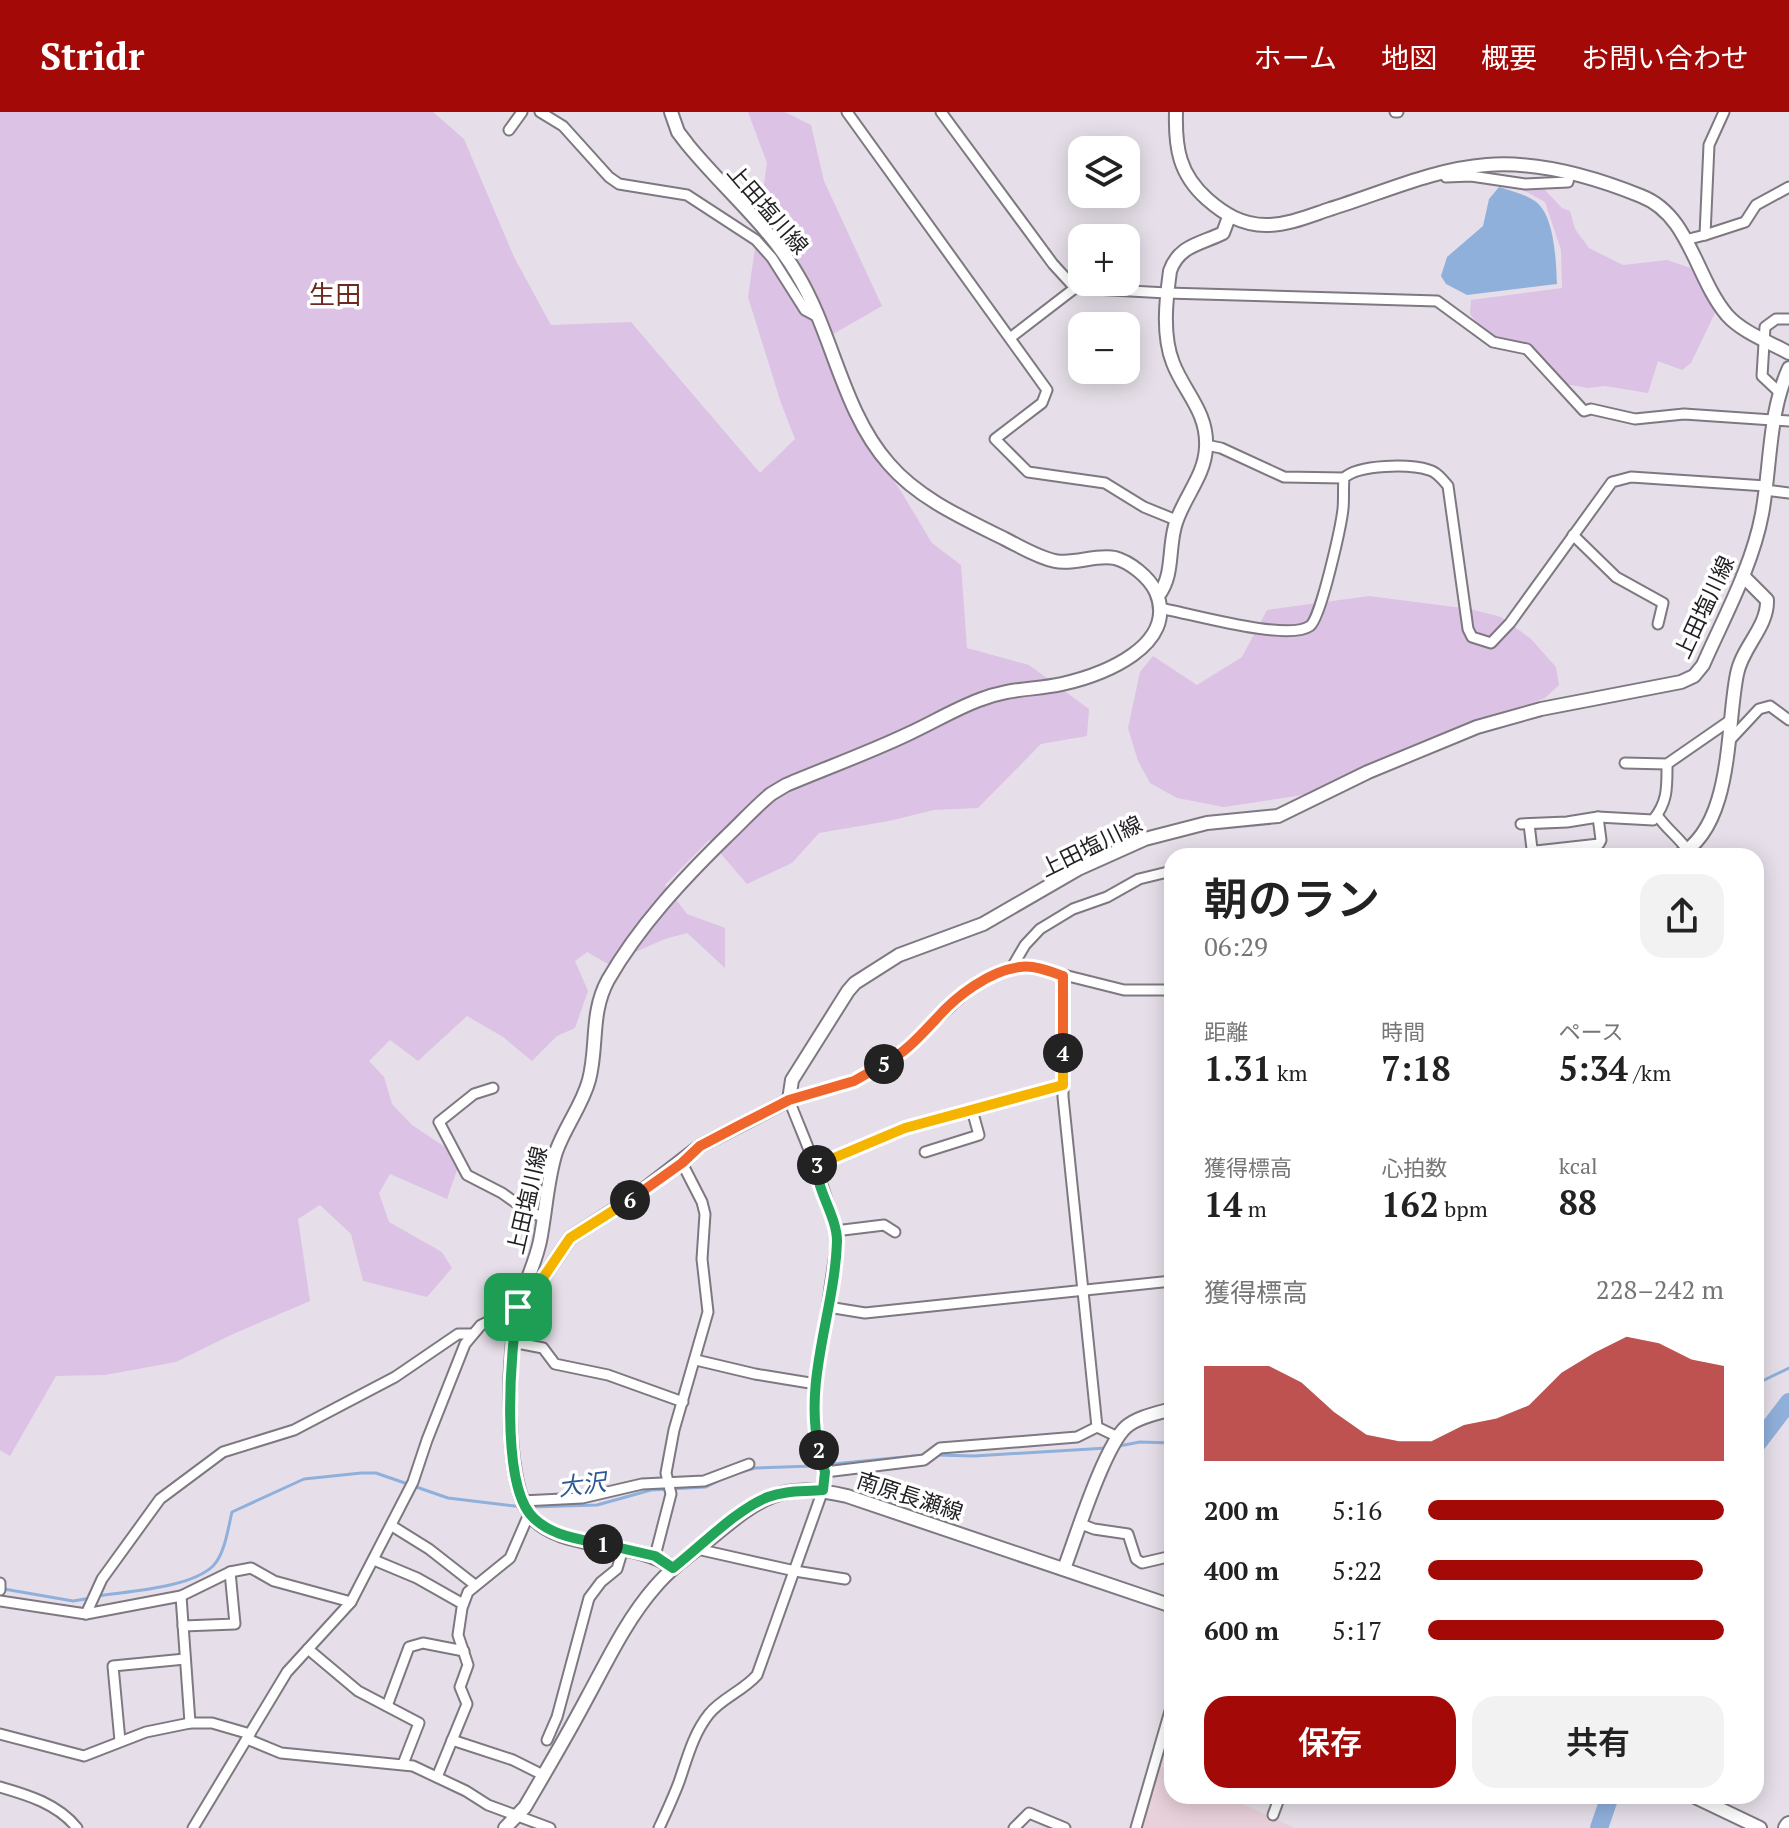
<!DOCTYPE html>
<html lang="ja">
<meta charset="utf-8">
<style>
:root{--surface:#fff;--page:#f2f2f2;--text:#222;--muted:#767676;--accent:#a20907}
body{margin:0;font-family:"PT Serif","Noto Sans JP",serif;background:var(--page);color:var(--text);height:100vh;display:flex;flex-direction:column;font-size:30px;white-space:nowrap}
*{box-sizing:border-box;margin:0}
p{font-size:26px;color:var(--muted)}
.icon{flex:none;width:44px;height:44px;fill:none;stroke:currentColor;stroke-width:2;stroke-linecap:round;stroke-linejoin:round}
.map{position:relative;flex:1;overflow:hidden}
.sheet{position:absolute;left:1164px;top:736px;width:600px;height:956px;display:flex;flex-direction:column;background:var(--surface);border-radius:24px;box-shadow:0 4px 20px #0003}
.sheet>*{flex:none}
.fabs{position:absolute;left:1068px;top:24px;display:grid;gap:16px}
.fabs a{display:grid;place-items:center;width:72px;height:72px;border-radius:16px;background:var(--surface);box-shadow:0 4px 20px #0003;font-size:40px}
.pin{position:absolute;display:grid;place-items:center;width:68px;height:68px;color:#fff;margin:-34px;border-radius:16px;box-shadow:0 4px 12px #0006}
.km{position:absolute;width:40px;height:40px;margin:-20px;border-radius:50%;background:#222;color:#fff;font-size:22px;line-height:40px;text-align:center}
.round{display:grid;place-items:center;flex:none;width:84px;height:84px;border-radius:24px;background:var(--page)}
.headline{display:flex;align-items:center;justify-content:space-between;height:136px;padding:0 40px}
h1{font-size:44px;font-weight:600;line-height:60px}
.metrics{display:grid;grid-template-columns:repeat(3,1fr);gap:12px;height:136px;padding:8px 40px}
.metrics div{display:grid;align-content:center}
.metrics b{font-size:34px;font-weight:600}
.metrics small{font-size:22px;font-weight:400}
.metrics p{font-size:22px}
.chart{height:224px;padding:16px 40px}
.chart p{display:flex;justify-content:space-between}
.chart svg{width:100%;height:144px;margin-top:8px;fill:var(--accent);opacity:.7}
.action{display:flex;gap:16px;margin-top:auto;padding:16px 40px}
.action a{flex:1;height:92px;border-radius:24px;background:var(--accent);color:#fff;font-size:32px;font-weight:600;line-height:92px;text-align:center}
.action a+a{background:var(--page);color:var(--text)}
ul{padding:0 40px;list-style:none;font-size:26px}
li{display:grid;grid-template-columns:128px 96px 1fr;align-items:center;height:60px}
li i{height:20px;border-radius:10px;background:var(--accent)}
header{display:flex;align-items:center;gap:48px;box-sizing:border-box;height:112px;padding:0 40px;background:var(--accent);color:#fff}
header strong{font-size:38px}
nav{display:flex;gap:44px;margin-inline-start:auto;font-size:28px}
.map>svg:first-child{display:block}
.education{fill:#e9d1db}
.green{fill:#dcc2e4}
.water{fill:#90b0dc}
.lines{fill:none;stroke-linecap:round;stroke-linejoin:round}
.stream{stroke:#90b0dc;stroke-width:3}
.river{stroke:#90b0dc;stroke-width:18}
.street-casing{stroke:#7e7880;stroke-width:13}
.secondary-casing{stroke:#7e7880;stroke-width:16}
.highway-casing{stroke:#7e7880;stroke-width:20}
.street{stroke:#fff;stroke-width:9}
.secondary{stroke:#fff;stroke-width:12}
.highway{stroke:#fff;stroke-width:16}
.split-1-casing{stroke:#fff;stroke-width:16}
.split-2-casing{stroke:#fff;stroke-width:16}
.split-3-casing{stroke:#fff;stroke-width:16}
.split-4-casing{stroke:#fff;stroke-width:16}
.split-5-casing{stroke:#fff;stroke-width:16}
.split-6-casing{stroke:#fff;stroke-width:16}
.split-7-casing{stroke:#fff;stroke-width:16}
.split-1{stroke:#22a559;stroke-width:10}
.split-2{stroke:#22a559;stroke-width:10}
.split-3{stroke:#22a559;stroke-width:10}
.split-4{stroke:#f5b400;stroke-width:10}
.split-5{stroke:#f0652b;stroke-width:10}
.split-6{stroke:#f0652b;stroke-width:10}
.split-7{stroke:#f5b400;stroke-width:10}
.labels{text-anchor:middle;stroke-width:7;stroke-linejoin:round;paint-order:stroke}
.street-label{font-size:22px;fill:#221f23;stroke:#fff}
.water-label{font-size:24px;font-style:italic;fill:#2d588f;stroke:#fff}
.quarter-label{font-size:26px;fill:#6d2820;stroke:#fff}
</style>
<header>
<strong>Stridr</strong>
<nav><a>ホーム</a><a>地図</a><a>概要</a><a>お問い合わせ</a></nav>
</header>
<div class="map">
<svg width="1789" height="1716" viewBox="0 0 1789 1716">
<rect width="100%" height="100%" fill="#e6dfe9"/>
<!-- education -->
<path class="education" d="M1160,1654L1172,1660V1684H1225L1295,1716H1142Z"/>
<!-- green -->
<g class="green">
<path d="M0,0H433L464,27L514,145L551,213L631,210L760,361L795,327L781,291L748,185L767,51L748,0H785L811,13L824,69L882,194L821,229L847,301L902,381L932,431L961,453L967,536L1029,553L1089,597L1087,624L1041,632L978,696L934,698L889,709L819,721L792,751L747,772L709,728L665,773L687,802L725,816V856L687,821L665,827L608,852L587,840L575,849L588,879L575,916L557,924L532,949L503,925L467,904L418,949L390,928L369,949L384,965L392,992L412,1013L445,1035L457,1058L447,1087L390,1062L379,1081L389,1110L442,1140L452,1156L427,1185L363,1169L351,1122L320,1093L298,1107L310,1189L233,1222L176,1250L105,1263L56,1264L10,1344L0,1338Z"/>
<path d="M1516,74L1545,78L1562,96L1570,99L1575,117L1589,136L1623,153L1667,148L1691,156L1716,199L1691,251L1682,258L1658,249L1648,281L1605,274L1588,276L1566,272L1519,240L1486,223L1470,202L1471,188L1562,176L1561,138L1545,90Z"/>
<path d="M1369,484L1470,497L1501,505L1531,527L1556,555L1559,573L1545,586L1417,631L1303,683L1224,695L1177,686L1150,671L1138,649L1128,616L1140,560L1153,544L1197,573L1242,545L1267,498Z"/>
</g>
<!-- water -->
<path class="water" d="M1499,75C1511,79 1525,82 1535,89C1555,103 1556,150 1557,172L1467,183L1446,172L1441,164L1447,145L1483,114L1489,87Z"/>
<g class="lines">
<!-- stream -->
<g class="stream">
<path d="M1756,1272L1789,1256"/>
<path d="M1119,1334L1140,1330L1172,1331"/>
<path d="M935,1343L974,1344L1107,1336"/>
<path d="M741,1360L755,1356L813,1354L924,1343"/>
<path d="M530,1395L597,1393L651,1378L706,1375L722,1367"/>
<path d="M4,1477L73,1489L91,1486"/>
<path d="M98,1484C130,1479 190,1476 213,1454C225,1442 228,1416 232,1400L304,1367L361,1361H376L448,1386L523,1395"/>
</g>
<!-- river -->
<g class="river">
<path d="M1756,1333L1789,1290"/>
<path d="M1599,1716L1610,1684"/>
</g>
<!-- street casing -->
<g class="street-casing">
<g id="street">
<path d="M540,0L563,14L609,65L619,72L687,83L756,128L772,146L805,198L818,205"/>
<path d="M847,0L1047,278L1042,291L995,327L1028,360L1105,371L1144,395L1176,408"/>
<path d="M941,0L1053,152L1075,176L1167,181L1437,189L1493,230L1527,237L1584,299L1591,297L1635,307L1684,302L1789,309"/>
<path d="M1395,0H1398"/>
<path d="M509,18L522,0"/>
<path d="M1444,60L1446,65L1471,64L1525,72L1568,70L1570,62"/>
<path d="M1705,123L1745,110L1756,93L1789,75"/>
<path d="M1685,128L1705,123L1709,33L1724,0"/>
<path d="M1010,226L1075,176"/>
<path d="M1779,280L1762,264L1765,215L1776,207H1789"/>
<path d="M1206,333L1221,336L1284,365L1344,366"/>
<path d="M1765,378L1789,381"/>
<path d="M1573,423L1616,465L1663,491L1658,512"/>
<path d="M1159,496C1189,501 1287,530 1310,514C1321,506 1341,414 1343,397C1344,387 1343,376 1344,366C1359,352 1410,352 1429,358C1437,360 1443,368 1448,374L1468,517L1472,525L1491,531L1510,511L1612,370L1631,365L1766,374"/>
<path d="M1731,627L1759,597L1770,594L1789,608"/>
<path d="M1625,651L1667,652L1732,607"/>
<path d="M1657,703C1666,717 1679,725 1688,739"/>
<path d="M1521,712L1567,710L1598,705L1653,708C1668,690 1667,675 1667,652"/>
<path d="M1529,712L1532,737L1536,739L1599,732L1601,728L1598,705"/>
<path d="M1011,857L1025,833L1040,817L1073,797L1107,785L1139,767L1172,759"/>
<path d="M1063,864V985L1097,1315"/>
<path d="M493,976L474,982L439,1010L467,1063L502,1081L527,1099L543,1105"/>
<path d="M925,1040L979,1023L972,998"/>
<path d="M815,1054L905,1016L1063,973"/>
<path d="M835,1119L884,1113L895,1120"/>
<path d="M828,1195L865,1201L1172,1169"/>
<path d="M512,1230L543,1236L555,1252L608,1263L683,1290"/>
<path d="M696,1248L755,1262L816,1272"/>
<path d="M1097,1315L1118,1325"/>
<path d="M825,1360L924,1348L940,1336L1077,1325L1097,1315"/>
<path d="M522,1389L582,1386L642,1372L704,1369L749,1352"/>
<path d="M1081,1412L1094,1417L1128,1422L1136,1447L1142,1451L1172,1444"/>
<path d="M392,1414L429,1437L475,1473"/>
<path d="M697,1437L795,1459L845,1467"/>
<path d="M655,1444L671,1382L666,1361L674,1318L708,1200L702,1147L705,1102L702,1090L682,1051"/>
<path d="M374,1448L417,1466L463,1492"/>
<path d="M0,1471V1478"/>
<path d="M181,1484L190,1611"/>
<path d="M0,1489L86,1502L181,1484L230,1460L251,1456L274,1469L351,1490"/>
<path d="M86,1502L102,1467L160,1387L223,1340L294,1318L395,1265L458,1222H471"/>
<path d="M183,1514L235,1512L230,1460"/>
<path d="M308,1537L358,1579L419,1611L403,1652"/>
<path d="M387,1594L409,1535L423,1531L464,1539"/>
<path d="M0,1622L84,1644L146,1620L190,1611H212L250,1622"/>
<path d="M247,1627L281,1641L413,1654L466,1679L488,1693L550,1716"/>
<path d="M452,1628L513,1648L543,1663"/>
<path d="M547,1628L557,1605L589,1486L601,1470L617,1457L623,1437"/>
<path d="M120,1629L113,1554L185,1547"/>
<path d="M437,1665L467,1592L460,1575L468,1553L458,1523L462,1496L468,1480L510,1446L529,1402"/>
<path d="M0,1675C28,1683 58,1692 77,1716"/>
<path d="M1273,1703L1280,1684"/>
<path d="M193,1716L287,1560L351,1490L413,1370L427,1328L465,1232L481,1213L518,1195"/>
<path d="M659,1716C666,1701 673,1686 679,1670C687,1647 693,1622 709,1602C722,1586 743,1579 757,1563L823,1378L825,1360L815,1309L816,1272L837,1128C828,1079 807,1034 789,988C824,978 861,969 892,948C938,916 969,855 1032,855L1124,878H1172"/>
<path d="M1014,1716L1029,1701L1065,1716"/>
<path d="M1136,1716L1172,1592"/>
</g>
</g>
<!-- secondary casing -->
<g class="secondary-casing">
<g id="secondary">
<path d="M671,0L678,20L688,33C723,76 769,114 797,162C833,221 842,299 889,352C919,387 965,407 1005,427C1021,435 1037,445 1055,449C1075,453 1095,442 1115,446C1130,450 1149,465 1156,480C1179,534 1102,563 1062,572C1034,578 1008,576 979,588C955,597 932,611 908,622C868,641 826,656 786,673L771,682C755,695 742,710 727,724C683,767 639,814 608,868C590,901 598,934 589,968C582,994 565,1014 556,1040C547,1068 546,1099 540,1129C535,1153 523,1174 518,1198C508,1241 503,1365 529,1401C557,1441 634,1426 673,1456"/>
<path d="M1176,0C1175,36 1179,62 1207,87C1224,102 1242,113 1266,113C1288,113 1309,104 1330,97C1382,81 1433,57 1487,53C1538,49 1594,65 1641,84C1690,103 1695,165 1727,203C1742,220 1769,230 1789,241"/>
<path d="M1158,484C1174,463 1168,439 1175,414C1182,387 1205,365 1206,335C1208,300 1184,280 1173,251C1162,223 1166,188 1170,159C1179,133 1201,132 1223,121L1229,105"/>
<path d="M1678,744C1734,714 1726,615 1737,562C1742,535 1768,515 1767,488L1743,464"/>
<path d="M521,1194L528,1188L570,1126L634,1085L700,1034L789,988L792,968L848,879L855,871L899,843L983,812L1078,757L1145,727L1207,711L1278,704L1368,660L1477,615L1541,597L1681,570L1694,564L1703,553C1724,505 1752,455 1762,402C1771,354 1768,302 1789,256"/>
<path d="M1064,1457C1076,1425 1104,1335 1126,1315C1137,1305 1158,1301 1172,1297"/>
<path d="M1693,1684L1760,1716"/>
<path d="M505,1716L525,1695C546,1659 568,1622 588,1584C608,1547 627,1507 655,1475C671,1456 691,1442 710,1427C760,1386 780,1369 847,1384L1172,1494"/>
</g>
</g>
<!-- highway casing -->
<g class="highway-casing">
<path id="highway" d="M1787,1716L1789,1713"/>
</g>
<!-- street -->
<use href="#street" class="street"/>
<!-- secondary -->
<use href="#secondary" class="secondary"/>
<!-- highway -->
<use href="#highway" class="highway"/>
</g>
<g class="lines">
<!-- split-1 casing -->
<g class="split-1-casing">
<path id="split-1" d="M518,1195C510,1240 501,1366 530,1402C547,1423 578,1427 603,1432"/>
</g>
<!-- split-2 casing -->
<g class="split-2-casing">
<path id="split-2" d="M603,1432L655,1444L673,1456C700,1435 737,1397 768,1385C786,1378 804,1380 823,1378L825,1360L819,1338"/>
</g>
<!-- split-3 casing -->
<g class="split-3-casing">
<path id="split-3" d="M817,1053C815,1076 837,1104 837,1129C835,1199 803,1268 819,1338"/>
</g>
<!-- split-4 casing -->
<g class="split-4-casing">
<path id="split-4" d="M817,1053L905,1016L1063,973V941"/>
</g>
<!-- split-5 casing -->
<g class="split-5-casing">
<path id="split-5" d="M884,952C905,941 920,924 936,907C956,884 989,859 1020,855C1035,853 1049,859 1063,864V941"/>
</g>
<!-- split-6 casing -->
<g class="split-6-casing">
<path id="split-6" d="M630,1088L682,1051L700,1034L742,1012L789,988L854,969L884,952"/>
</g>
<!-- split-7 casing -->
<g class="split-7-casing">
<path id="split-7" d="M518,1195L528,1188L570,1126L630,1088"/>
</g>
<!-- split-1 -->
<use href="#split-1" class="split-1"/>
<!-- split-2 -->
<use href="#split-2" class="split-2"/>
<!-- split-3 -->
<use href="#split-3" class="split-3"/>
<!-- split-4 -->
<use href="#split-4" class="split-4"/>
<!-- split-5 -->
<use href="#split-5" class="split-5"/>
<!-- split-6 -->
<use href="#split-6" class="split-6"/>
<!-- split-7 -->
<use href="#split-7" class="split-7"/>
</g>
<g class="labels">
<!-- street labels -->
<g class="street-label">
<text transform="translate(768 97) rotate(49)" y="8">上田塩川線</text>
<text transform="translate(1704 495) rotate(-65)" y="8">上田塩川線</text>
<text transform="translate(1091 734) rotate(-26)" y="8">上田塩川線</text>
<text transform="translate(527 1088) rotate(-77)" y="8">上田塩川線</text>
<text transform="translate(910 1384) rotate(18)" y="8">南原長瀬線</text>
</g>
<!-- water labels -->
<g class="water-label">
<text transform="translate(582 1373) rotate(-7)" y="8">大沢</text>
</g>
<!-- quarter labels -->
<g class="quarter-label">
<text x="335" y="192">生田</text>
</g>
</g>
</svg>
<div class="fabs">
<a><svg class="icon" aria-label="layers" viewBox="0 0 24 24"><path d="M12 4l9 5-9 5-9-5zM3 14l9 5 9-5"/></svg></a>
<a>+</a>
<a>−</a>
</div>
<div class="pin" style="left:518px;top:1195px;background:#1e9e55"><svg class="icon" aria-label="arrive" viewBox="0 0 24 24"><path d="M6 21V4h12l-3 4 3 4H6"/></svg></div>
<b class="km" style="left:603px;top:1432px">1</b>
<b class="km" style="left:819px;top:1338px">2</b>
<b class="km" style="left:817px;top:1053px">3</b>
<b class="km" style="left:1063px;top:941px">4</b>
<b class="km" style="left:884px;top:952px">5</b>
<b class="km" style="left:630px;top:1088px">6</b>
<section class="sheet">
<div class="headline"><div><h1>朝のラン</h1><p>06:29</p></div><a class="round"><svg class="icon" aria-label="share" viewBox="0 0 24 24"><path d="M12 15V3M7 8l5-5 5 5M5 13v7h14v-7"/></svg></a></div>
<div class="metrics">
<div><p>距離</p><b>1.31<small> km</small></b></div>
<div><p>時間</p><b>7:18</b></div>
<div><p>ペース</p><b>5:34<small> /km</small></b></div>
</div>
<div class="metrics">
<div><p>獲得標高</p><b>14<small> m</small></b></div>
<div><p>心拍数</p><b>162<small> bpm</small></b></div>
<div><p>kcal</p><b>88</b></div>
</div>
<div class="chart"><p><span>獲得標高</span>228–242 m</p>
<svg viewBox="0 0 160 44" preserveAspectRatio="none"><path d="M0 44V15L10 15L20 15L30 20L40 29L50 36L60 38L70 38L80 33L90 31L100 27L110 17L120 11L130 6L140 8L150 13L160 15V44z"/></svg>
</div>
<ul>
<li><b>200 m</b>5:16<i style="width:100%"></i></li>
<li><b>400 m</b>5:22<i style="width:93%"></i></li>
<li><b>600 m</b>5:17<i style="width:100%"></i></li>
</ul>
<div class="action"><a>保存</a><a>共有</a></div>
</section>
</div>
